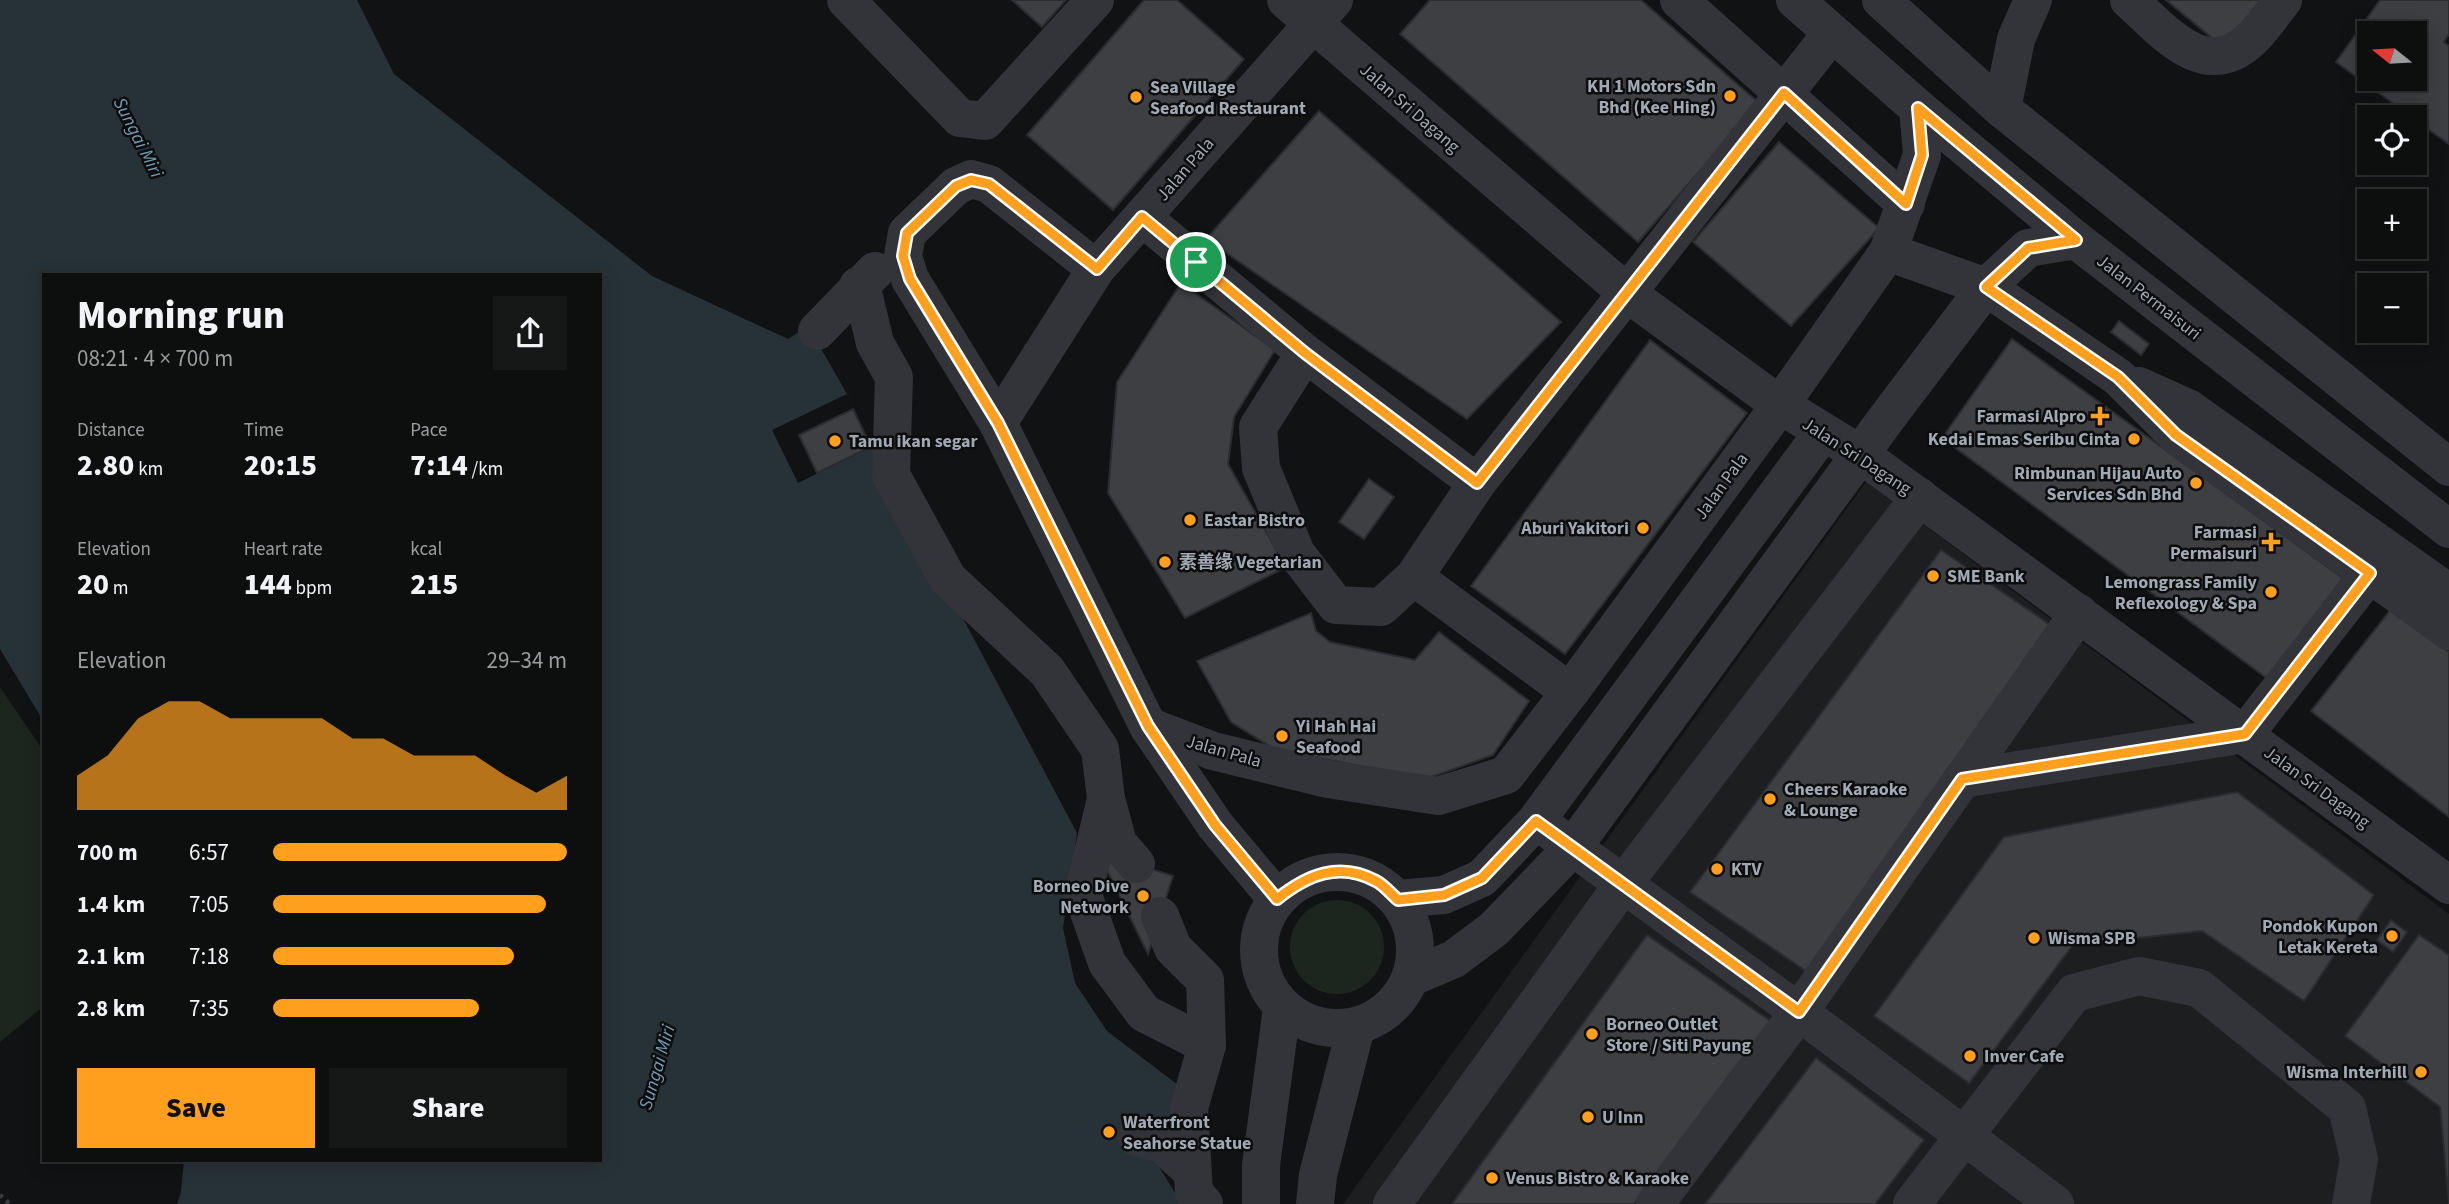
<!DOCTYPE html>
<meta charset="utf-8">
<style>
:root{--surface:#0d0e0e;--page:#161717;--text:#f1f3f6;--muted:#9a9c9e;--line:#2d2e2e;--accent:#ff9f1e}
body{margin:0;font-family:"Source Sans 3","Noto Sans SC",sans-serif;background:var(--page);color:var(--text);height:100vh;display:flex;flex-direction:column;font-size:26px;white-space:nowrap}
*{box-sizing:border-box;margin:0}
p{font-size:23px;color:var(--muted)}
.icon{flex:none;width:38px;height:38px;fill:none;stroke:currentColor;stroke-width:2;stroke-linecap:round;stroke-linejoin:round}
.map{position:relative;flex:1;overflow:hidden}
.sheet{position:absolute;left:42px;top:273px;width:560px;height:889px;display:flex;flex-direction:column;background:var(--surface);border-radius:0px;box-shadow:0 4px 18px #0003,0 0 0 2px var(--line)}
.sheet>*{flex:none}
.needle{width:46px;rotate:288deg}
.controls{position:absolute;left:2357px;top:21px;display:grid;gap:14px}
.controls a{display:grid;place-items:center;width:70px;height:70px;border-radius:0px;background:var(--surface);box-shadow:0 4px 18px #0003,0 0 0 2px var(--line);font-size:35px}
.pin{position:absolute;display:grid;place-items:center;width:60px;height:60px;color:#fff;margin:-30px;border:4px solid #fff;border-radius:50%;box-shadow:0 2px 7px #0007}
.round{display:grid;place-items:center;flex:none;width:74px;height:74px;border-radius:0px;background:var(--page)}
.headline{display:flex;align-items:center;justify-content:space-between;height:119px;padding:0 35px}
h1{font-size:38px;font-weight:800;line-height:52px}
.metrics{display:grid;grid-template-columns:repeat(3,1fr);gap:10px;height:119px;padding:7px 35px}
.metrics div{display:grid;align-content:center}
.metrics b{font-size:30px;font-weight:800}
.metrics small{font-size:19px;font-weight:400}
.metrics p{font-size:19px}
.chart{height:196px;padding:14px 35px}
.chart p{display:flex;justify-content:space-between}
.chart svg{width:100%;height:126px;margin-top:7px;fill:var(--accent);opacity:.7}
.action{display:flex;gap:14px;margin-top:auto;padding:14px 35px}
.action a{flex:1;height:80px;border-radius:0px;background:var(--accent);color:#111;font-size:28px;font-weight:800;line-height:80px;text-align:center}
.action a+a{background:var(--page);color:var(--text)}
ul{padding:0 35px;list-style:none;font-size:23px}
li{display:grid;grid-template-columns:112px 84px 1fr;align-items:center;height:52px}
li i{height:18px;border-radius:9px;background:var(--accent)}
.map>svg:first-child{display:block}
.built{fill:#1d1e20}
.green{fill:#1d261e}
.water{fill:#273238}
.pier{fill:#111213}
.building{fill:#3d3f43;stroke:#2b2c30;stroke-width:2;fill-rule:evenodd}
.lines{fill:none;stroke-linecap:round;stroke-linejoin:round}
.path{stroke:#383b40;stroke-width:4.5;stroke-dasharray:3.5 5;stroke-linecap:butt}
.minor{stroke:#323439;stroke-width:38}
.route-casing{stroke:#fff;stroke-width:14}
.route{stroke:#ff9f1e;stroke-width:9}
.poi-dot{fill:#ff9f1e;stroke:#0d0d0e;stroke-width:2.5}
.labels{text-anchor:middle;stroke-width:5;stroke-linejoin:round;paint-order:stroke}
.poi-label{font-size:18px;font-weight:bold;fill:#a1a9b5;stroke:#0d0d0e;text-anchor:start}
.street-label{font-size:18px;fill:#a1a9b5;stroke:#0d0d0e}
.water-label{font-size:19px;font-style:italic;fill:#749cb4;stroke:#0d0d0e}
</style>
<div class="map">
<svg width="2449" height="1204" viewBox="0 0 2449 1204">
<rect width="100%" height="100%" fill="#111213"/>
<!-- built -->
<path class="built" d="M1866,482L2449,914V1204H1343Z"/>
<!-- green -->
<g class="green">
<path d="M0,687L44,752V1006L0,1042Z"/>
<circle cx="1337" cy="947" r="47"/>
</g>
<!-- water -->
<path class="water" d="M0,0H357L394,74L652,276L788,339L808,326L847,394L872,447L1077,833L1063,928L1075,983L1107,1031L1182,1088L1183,1121L1166,1119L1134,1129L1129,1144L1159,1167L1182,1204H177L181,1192L184,1160H600V275H44V722L0,649Z"/>
<!-- pier -->
<path class="pier" d="M847,394L872,447L798,483L772,430Z"/>
<!-- building -->
<g class="building">
<path d="M1012,0H1066L1042,27Z"/>
<path d="M1144,0H1177L1244,59L1113,210L1027,135Z"/>
<path d="M1430,0H1641L1759,103L1638,242L1400,34Z"/>
<path d="M2166,0H2261L2223,47Z"/>
<path d="M2380,0H2449V34L2444,42L2449,46V144L2415,120V117H2412L2336,62ZM2370,33H2415V79H2370Z"/>
<path d="M1319,111L1561,322L1467,419L1206,239Z"/>
<path d="M1779,142L1879,228L1791,326L1693,242Z"/>
<path d="M1181,283L1275,350L1234,417L1228,464L1286,567L1185,618L1108,493L1117,382Z"/>
<path d="M2119,321L2149,344L2141,355L2111,332Z"/>
<path d="M2012,339L2343,578L2268,679L1942,438Z"/>
<path d="M1650,340L1747,413L1565,654L1471,586Z"/>
<path d="M853,409L871,447L817,473L799,435Z"/>
<path d="M1369,479L1394,497L1364,539L1339,522Z"/>
<path d="M1941,550L2052,626L1806,971L1690,892Z"/>
<path d="M2392,608L2449,652V817L2311,711Z"/>
<path d="M1311,613L1316,631L1330,642L1415,660L1439,632L1529,701L1493,755L1426,779L1274,749L1231,722L1197,661Z"/>
<path d="M2237,792L2374,895L2304,1001L2202,931L2073,945L1969,1083L1874,1016L2004,837Z"/>
<path d="M1098,852L1173,876L1148,954Z"/>
<path d="M2391,920L2407,932L2393,952L2377,940Z"/>
<path d="M1647,935L1772,1022L1634,1204H1452Z"/>
<path d="M2419,935L2449,955V1204L2440,1107L2345,1036Z"/>
<path d="M1816,1058L1924,1140L1875,1204H1705Z"/>
</g>
<g class="lines">
<!-- path -->
<path class="path" d="M0,1195L7,1201L8,1204"/>
<!-- minor -->
<g class="minor">
<path d="M846,0L960,118L985,121L1095,0"/>
<path d="M1286,0L1627,293L1780,405L1860,454L2449,885"/>
<path d="M1679,0L1906,204"/>
<path d="M1795,0L1918,108L2076,240L2449,529"/>
<path d="M1881,0L2002,109L2449,467"/>
<path d="M2129,0C2162,29 2202,81 2248,42C2261,31 2272,14 2283,0"/>
<path d="M2002,109L2016,39L2033,0"/>
<path d="M1142,217L1305,353L1477,483L1832,33"/>
<path d="M1888,252L1986,287L2118,377L2176,435L2449,631"/>
<path d="M1096,269L989,184L971,179L956,186L907,233L903,256L910,279L998,423L1148,726L1213,751L1328,779L1438,796L1506,775L1570,692L1780,405L1888,252L1922,155L1918,108"/>
<path d="M858,286L864,297L875,343L894,377L891,475L948,579L1047,671L1100,749L1106,799L1083,895L1107,963L1144,1013L1207,1045L1189,1108L1194,1192L1204,1204"/>
<path d="M817,331L875,271"/>
<path d="M1305,353L1258,427L1261,468L1296,553L1336,605L1381,607L1414,577L1477,483"/>
<path d="M2139,386L2188,408L2449,593"/>
<path d="M998,423L1096,269L1334,0"/>
<path d="M1414,577L1570,692"/>
<path d="M1148,726L1215,825L1277,899"/>
<path d="M1962,779L2245,734L2370,573"/>
<path d="M1106,799L1118,843L1136,864"/>
<path d="M1552,832L1799,1012L2055,1204"/>
<circle cx="1337" cy="950" r="78"/>
<path d="M1398,899L1444,895L1482,878L1536,821L1823,432"/>
<path d="M1160,916L1173,948L1205,980L1207,1045"/>
<path d="M1412,977L1454,959L1494,929L1573,847L1889,415L1986,287L2028,248L2076,240"/>
<path d="M1136,1137L1161,1144L1192,1171"/>
<path d="M1261,1204V1165L1282,1008"/>
<path d="M1315,1204L1318,1175L1356,1027"/>
<path d="M1392,1204L1624,883L1920,497"/>
<path d="M1655,1204L1799,1012L2079,613"/>
<path d="M1912,1204L2074,993L2139,976L2199,988L2347,1108L2359,1159L2351,1204"/>
</g>
</g>
<g class="lines">
<!-- route casing -->
<g class="route-casing">
<path id="route" d="M1784,93L1906,204L1922,155L1918,108L2076,240L2028,248L1986,287L2118,377L2176,435L2370,573L2245,734L1962,779L1799,1012L1536,821L1482,878L1444,895L1398,900C1391,894 1384,885 1376,881C1339,861 1307,875 1277,899L1215,825L1148,726L998,423L910,279L903,256L907,233L956,186L971,180L989,184L1097,269L1142,217L1305,353L1477,483Z"/>
</g>
<!-- route -->
<use href="#route" class="route"/>
</g>
<!-- markers -->
<g class="poi-dot">
<circle cx="1730" cy="96" r="7"/>
<circle cx="1136" cy="97" r="7"/>
<path d="M2096.5 405.5h7v7h7v7h-7v7h-7v-7h-7v-7h7z"/>
<circle cx="2134" cy="439" r="7"/>
<circle cx="835" cy="441" r="7"/>
<circle cx="2196" cy="483" r="7"/>
<circle cx="1190" cy="520" r="7"/>
<circle cx="1643" cy="528" r="7"/>
<path d="M2267.5 531.5h7v7h7v7h-7v7h-7v-7h-7v-7h7z"/>
<circle cx="1165" cy="562" r="7"/>
<circle cx="1933" cy="576" r="7"/>
<circle cx="2271" cy="592" r="7"/>
<circle cx="1282" cy="736" r="7"/>
<circle cx="1770" cy="799" r="7"/>
<circle cx="1717" cy="869" r="7"/>
<circle cx="1143" cy="896" r="7"/>
<circle cx="2392" cy="936" r="7"/>
<circle cx="2034" cy="938" r="7"/>
<circle cx="1592" cy="1034" r="7"/>
<circle cx="1970" cy="1056" r="7"/>
<circle cx="2421" cy="1072" r="7"/>
<circle cx="1588" cy="1117" r="7"/>
<circle cx="1109" cy="1132" r="7"/>
<circle cx="1492" cy="1178" r="7"/>
</g>
<g class="labels">
<!-- poi labels -->
<g class="poi-label">
<text x="1716" y="92" text-anchor="end">KH 1 Motors Sdn<tspan x="1716" dy="21">Bhd (Kee Hing)</tspan></text>
<text x="1150" y="93">Sea Village<tspan x="1150" dy="21">Seafood Restaurant</tspan></text>
<text x="2086" y="422" text-anchor="end">Farmasi Alpro</text>
<text x="2120" y="445" text-anchor="end">Kedai Emas Seribu Cinta</text>
<text x="849" y="447">Tamu ikan segar</text>
<text x="2182" y="479" text-anchor="end">Rimbunan Hijau Auto<tspan x="2182" dy="21">Services Sdn Bhd</tspan></text>
<text x="1204" y="526">Eastar Bistro</text>
<text x="1629" y="534" text-anchor="end">Aburi Yakitori</text>
<text x="2257" y="538" text-anchor="end">Farmasi<tspan x="2257" dy="21">Permaisuri</tspan></text>
<text x="1179" y="568">素善缘 Vegetarian</text>
<text x="1947" y="582">SME Bank</text>
<text x="2257" y="588" text-anchor="end">Lemongrass Family<tspan x="2257" dy="21">Reflexology &amp; Spa</tspan></text>
<text x="1296" y="732">Yi Hah Hai<tspan x="1296" dy="21">Seafood</tspan></text>
<text x="1784" y="795">Cheers Karaoke<tspan x="1784" dy="21">&amp; Lounge</tspan></text>
<text x="1731" y="875">KTV</text>
<text x="1129" y="892" text-anchor="end">Borneo Dive<tspan x="1129" dy="21">Network</tspan></text>
<text x="2378" y="932" text-anchor="end">Pondok Kupon<tspan x="2378" dy="21">Letak Kereta</tspan></text>
<text x="2048" y="944">Wisma SPB</text>
<text x="1606" y="1030">Borneo Outlet<tspan x="1606" dy="21">Store / Siti Payung</tspan></text>
<text x="1984" y="1062">Inver Cafe</text>
<text x="2407" y="1078" text-anchor="end">Wisma Interhill</text>
<text x="1602" y="1123">U Inn</text>
<text x="1123" y="1128">Waterfront<tspan x="1123" dy="21">Seahorse Statue</tspan></text>
<text x="1506" y="1184">Venus Bistro &amp; Karaoke</text>
</g>
<!-- street labels -->
<g class="street-label">
<text transform="translate(1410 108) rotate(41)" y="6">Jalan Sri Dagang</text>
<text transform="translate(1185 169) rotate(-49)" y="6">Jalan Pala</text>
<text transform="translate(2149 297) rotate(38)" y="6">Jalan Permaisuri</text>
<text transform="translate(1857 456) rotate(33)" y="6">Jalan Sri Dagang</text>
<text transform="translate(1721 486) rotate(-54)" y="6">Jalan Pala</text>
<text transform="translate(1224 751) rotate(16)" y="6">Jalan Pala</text>
<text transform="translate(2317 787) rotate(36)" y="6">Jalan Sri Dagang</text>
</g>
<!-- water labels -->
<g class="water-label">
<text transform="translate(139 137) rotate(63)" y="7">Sungai Miri</text>
<text transform="translate(656 1067) rotate(-74)" y="7">Sungai Miri</text>
</g>
</g>
</svg>
<div class="controls">
<a><svg class="needle" viewBox="-14 -14 28 28"><path d="M0-13l5 13h-10z" fill="#e53935"/><path d="M0 13l5-13h-10z" fill="#9a9c9e"/></svg></a>
<a><svg class="icon" aria-label="locate" viewBox="0 0 24 24"><circle cx="12" cy="12" r="6"/><path d="M12 2v4M12 18v4M2 12h4M18 12h4"/></svg></a>
<a>+</a>
<a>−</a>
</div>
<div class="pin" style="left:1196px;top:262px;background:#1e9e55"><svg class="icon" aria-label="arrive" viewBox="0 0 24 24"><path d="M6 21V4h12l-3 4 3 4H6"/></svg></div>
<section class="sheet">
<div class="headline"><div><h1>Morning run</h1><p>08:21 · 4 × 700 m</p></div><a class="round"><svg class="icon" aria-label="share" viewBox="0 0 24 24"><path d="M12 15V3M7 8l5-5 5 5M5 13v7h14v-7"/></svg></a></div>
<div class="metrics">
<div><p>Distance</p><b>2.80<small> km</small></b></div>
<div><p>Time</p><b>20:15</b></div>
<div><p>Pace</p><b>7:14<small> /km</small></b></div>
</div>
<div class="metrics">
<div><p>Elevation</p><b>20<small> m</small></b></div>
<div><p>Heart rate</p><b>144<small> bpm</small></b></div>
<div><p>kcal</p><b>215</b></div>
</div>
<div class="chart"><p><span>Elevation</span>29–34 m</p>
<svg viewBox="0 0 160 44" preserveAspectRatio="none"><path d="M0 44V32L10 25L20 12L30 6L40 6L50 12L60 12L70 12L80 12L90 19L100 19L110 25L120 25L130 25L140 32L150 38L160 32V44z"/></svg>
</div>
<ul>
<li><b>700 m</b>6:57<i style="width:100%"></i></li>
<li><b>1.4 km</b>7:05<i style="width:93%"></i></li>
<li><b>2.1 km</b>7:18<i style="width:82%"></i></li>
<li><b>2.8 km</b>7:35<i style="width:70%"></i></li>
</ul>
<div class="action"><a>Save</a><a>Share</a></div>
</section>
</div>
